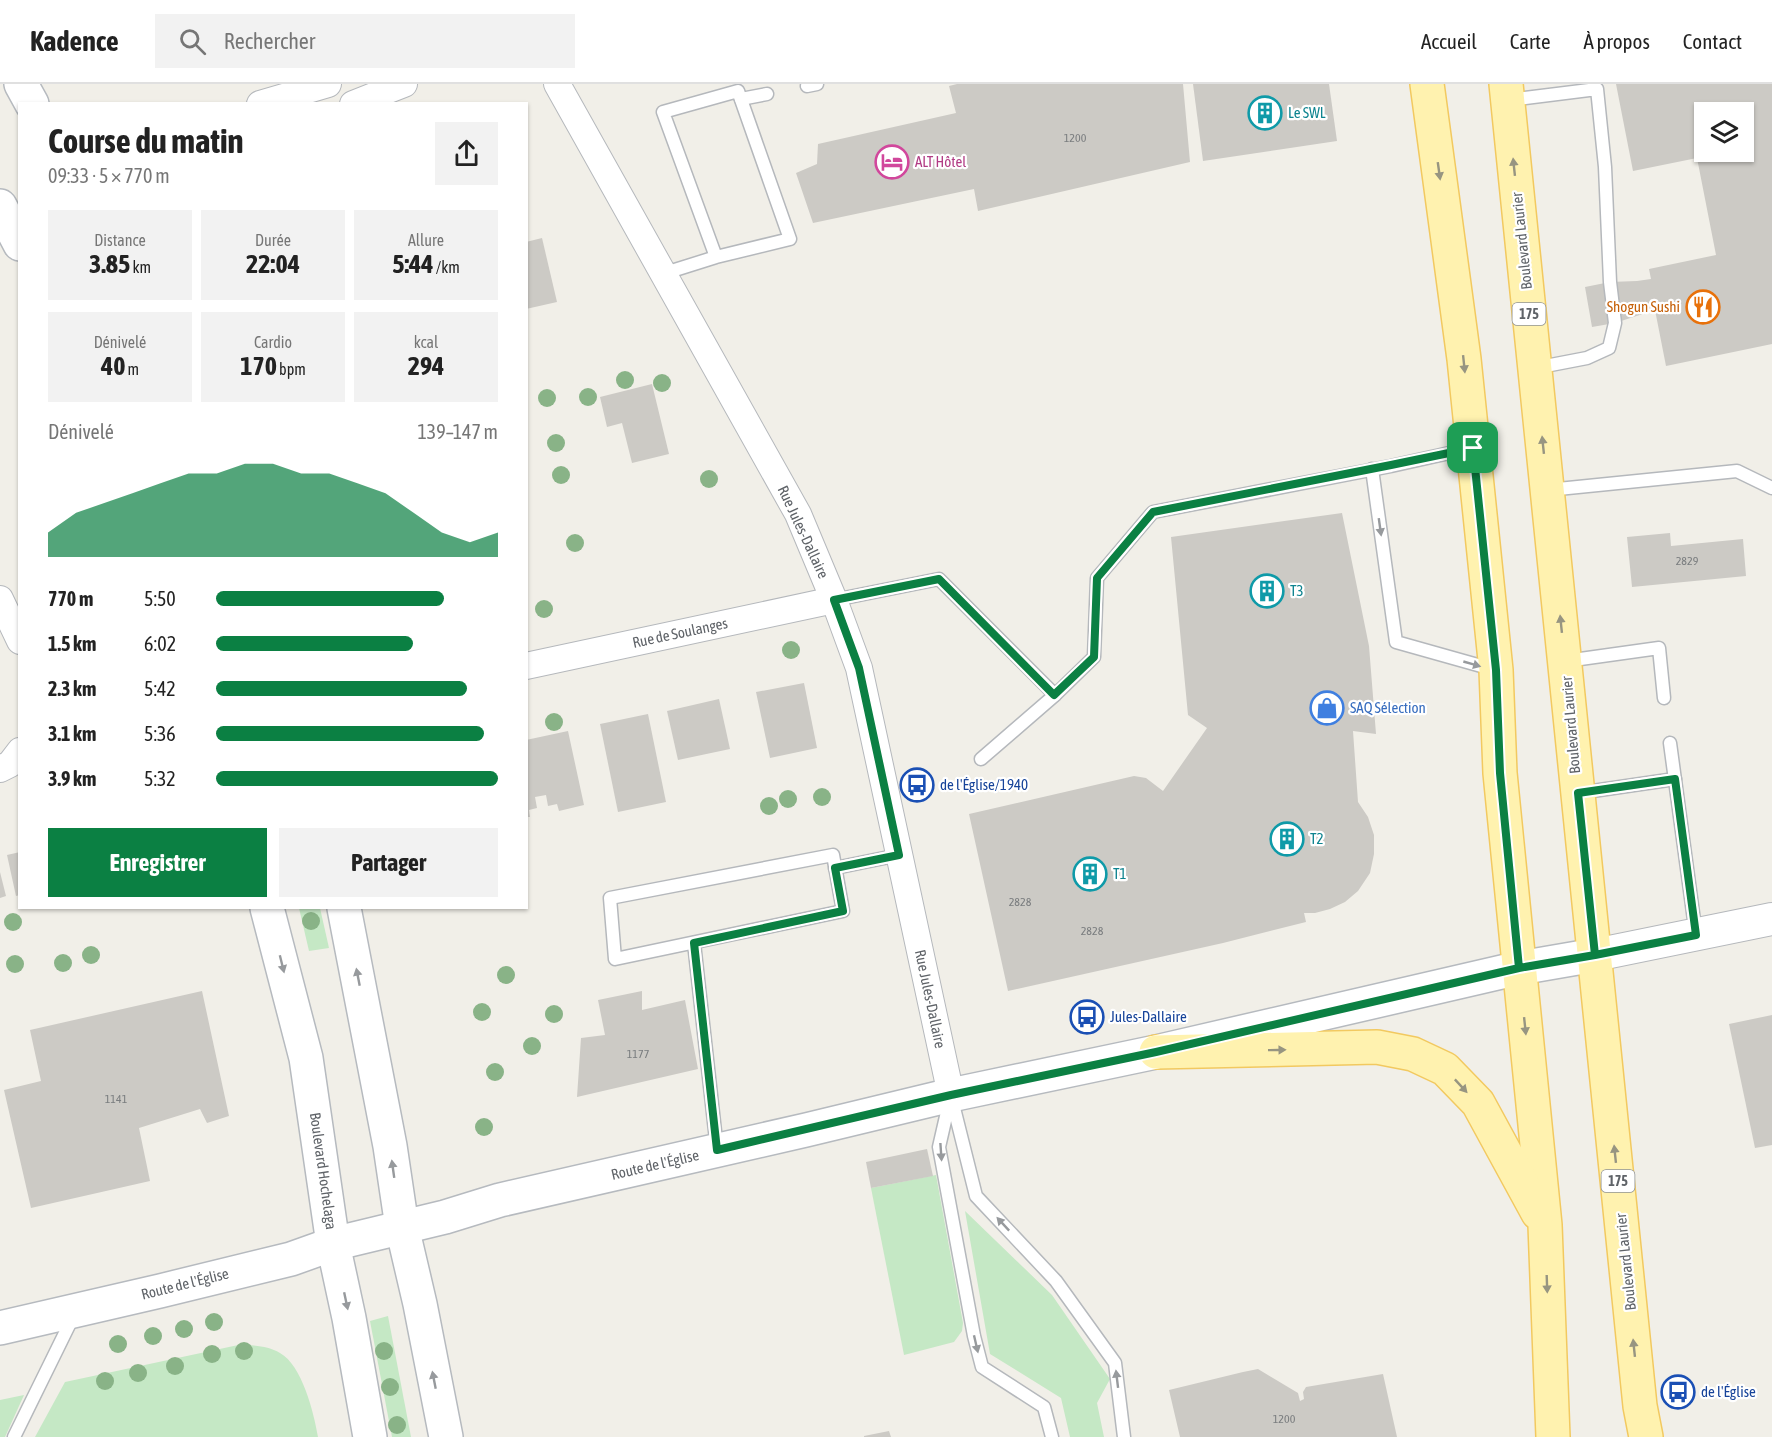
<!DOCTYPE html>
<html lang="fr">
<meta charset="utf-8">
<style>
:root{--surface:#fff;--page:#f2f2f2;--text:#222;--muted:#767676;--line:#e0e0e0;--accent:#0b8043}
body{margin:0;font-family:"Asap Condensed",sans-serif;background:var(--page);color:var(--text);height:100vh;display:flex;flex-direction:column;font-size:22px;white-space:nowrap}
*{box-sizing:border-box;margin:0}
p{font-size:20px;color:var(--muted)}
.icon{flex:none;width:33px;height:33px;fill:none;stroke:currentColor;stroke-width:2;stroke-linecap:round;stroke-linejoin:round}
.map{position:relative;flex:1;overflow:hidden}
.drawer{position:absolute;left:18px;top:18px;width:510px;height:807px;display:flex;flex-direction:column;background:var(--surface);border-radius:0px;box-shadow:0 2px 4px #0004}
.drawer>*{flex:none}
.fabs{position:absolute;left:1694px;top:18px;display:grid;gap:12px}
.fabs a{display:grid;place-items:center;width:60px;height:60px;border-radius:0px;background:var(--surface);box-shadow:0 2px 4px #0004;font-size:30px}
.pin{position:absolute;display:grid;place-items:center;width:51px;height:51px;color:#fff;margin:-26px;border-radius:12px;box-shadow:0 3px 9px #0006}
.round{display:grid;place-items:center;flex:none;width:63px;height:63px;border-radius:0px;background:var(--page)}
.head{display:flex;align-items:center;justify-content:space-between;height:102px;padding:0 30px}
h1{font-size:33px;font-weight:700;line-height:45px}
.stats{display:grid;grid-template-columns:repeat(3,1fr);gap:9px;height:102px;padding:6px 30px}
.stats div{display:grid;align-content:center;border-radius:0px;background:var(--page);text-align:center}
.stats b{font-size:26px;font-weight:700}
.stats small{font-size:16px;font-weight:400}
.stats p{font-size:16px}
.chart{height:168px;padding:12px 30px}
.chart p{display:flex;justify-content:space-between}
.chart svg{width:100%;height:108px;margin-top:6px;fill:var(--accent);opacity:.7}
.button{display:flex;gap:12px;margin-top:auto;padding:12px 30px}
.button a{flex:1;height:69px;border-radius:0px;background:var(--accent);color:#fff;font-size:24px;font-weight:700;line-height:69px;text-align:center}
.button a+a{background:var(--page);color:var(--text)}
ul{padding:0 30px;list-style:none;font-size:20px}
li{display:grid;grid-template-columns:96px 72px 1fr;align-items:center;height:45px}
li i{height:15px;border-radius:8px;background:var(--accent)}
header{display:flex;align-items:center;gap:36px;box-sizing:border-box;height:84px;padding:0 30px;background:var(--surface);border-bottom:2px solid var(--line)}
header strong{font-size:28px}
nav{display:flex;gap:33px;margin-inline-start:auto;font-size:21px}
.search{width:420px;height:54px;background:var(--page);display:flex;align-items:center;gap:15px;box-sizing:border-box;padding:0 21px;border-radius:0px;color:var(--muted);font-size:22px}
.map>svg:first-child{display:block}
.green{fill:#c5e8c5}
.building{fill:#cccac5;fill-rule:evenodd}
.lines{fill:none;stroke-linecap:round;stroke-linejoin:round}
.service-casing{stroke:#b5b8bc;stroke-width:15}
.minor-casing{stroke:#b5b8bc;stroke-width:28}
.tertiary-casing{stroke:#b5b8bc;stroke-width:34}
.secondary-casing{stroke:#b6babf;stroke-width:36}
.primary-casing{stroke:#f2c960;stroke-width:36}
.service{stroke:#fff;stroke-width:12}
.minor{stroke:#fff;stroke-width:26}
.tertiary{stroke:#fff;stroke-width:32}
.secondary{stroke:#fff;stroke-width:33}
.primary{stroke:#fff2af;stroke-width:33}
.tree{fill:#89b387}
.oneway{fill:#979581}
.oneway2{fill:#979a9d}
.route-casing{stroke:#fff;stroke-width:12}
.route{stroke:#0b8043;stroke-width:8}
.labels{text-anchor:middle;stroke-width:4.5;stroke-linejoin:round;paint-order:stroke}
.number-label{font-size:12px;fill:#7a7d7f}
.shield{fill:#fff;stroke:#8f9295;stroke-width:1.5}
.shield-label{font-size:14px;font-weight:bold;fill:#5f6368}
.culture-label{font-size:15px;fill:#0d838f;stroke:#fff;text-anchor:start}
.hotel-label{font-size:15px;fill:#b23c85;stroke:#fff;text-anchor:start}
.street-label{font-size:15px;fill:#5f6368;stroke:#fff}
.food-label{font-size:15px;fill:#c56008;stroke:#fff;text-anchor:end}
.shop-label{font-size:15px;fill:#366cbe;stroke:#fff;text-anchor:start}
.transit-label{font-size:15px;fill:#164399;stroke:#fff;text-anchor:start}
</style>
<header>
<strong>Kadence</strong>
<div class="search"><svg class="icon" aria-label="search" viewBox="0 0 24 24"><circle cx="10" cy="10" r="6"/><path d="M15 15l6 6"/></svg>Rechercher</div>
<nav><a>Accueil</a><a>Carte</a><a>À propos</a><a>Contact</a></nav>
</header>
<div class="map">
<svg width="1772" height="1353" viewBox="0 0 1772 1353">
<rect width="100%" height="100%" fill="#f1efe8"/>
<!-- green -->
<g class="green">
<path d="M299,824H320L329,864L309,867Z"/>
<path d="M936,1091L963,1239L962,1247L954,1258L904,1271L871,1104Z"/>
<path d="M965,1127L1052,1211L1110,1295L1097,1319L1104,1353H1070L1061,1314L990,1270Z"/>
<path d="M388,1232L411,1353H392L370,1237Z"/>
<path d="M243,1260C256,1262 269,1262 280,1269C302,1281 314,1329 318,1353H35L65,1298Z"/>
<path d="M24,1311L5,1353H0V1316Z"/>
</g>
<!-- building -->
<g class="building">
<path d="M957,0H1183L1190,78L978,127L974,105L813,139L796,89L817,80L818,60L956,29L949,2Z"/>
<path d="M1193,0H1329L1337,57L1203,77Z"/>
<path d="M1616,0H1772V260L1666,282L1655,226L1615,239L1592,243L1585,203L1610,198L1637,197L1651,195L1649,185L1716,171L1697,74L1633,87ZM1704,28H1743V68H1704Z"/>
<path d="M542,154L557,218L526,225V158Z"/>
<path d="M652,300L669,370L632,379L622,339L607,343L600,313Z"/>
<path d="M1342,429L1369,562L1376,650L1353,647L1358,718L1368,733L1374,751V770L1370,789L1358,807L1345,818L1330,825L1315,829H1304L1306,838L1223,859L1008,907L969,730L1134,692L1146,694L1163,707L1207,644L1188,631L1171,453Z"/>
<path d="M1670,449L1671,462L1743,455L1746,492L1632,503L1627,453Z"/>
<path d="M804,599L817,664L770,674L756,608Z"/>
<path d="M719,615L730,665L678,676L667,627Z"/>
<path d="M648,630L666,718L618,728L600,640Z"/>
<path d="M568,647L584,721L559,727L557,720L548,722L546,711L535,713L537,724L529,726L530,733H526V656Z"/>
<path d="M20,768V811L16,812L7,771Z"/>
<path d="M0,788L6,812L0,814Z"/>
<path d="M202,907L229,1032L207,1039L200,1025L139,1044L150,1097L31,1124L4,1006L41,997L30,946Z"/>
<path d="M642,907V926L685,916L698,985L577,1013L581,954L605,951L598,916Z"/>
<path d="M1772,931V1061L1755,1064L1729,940Z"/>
<path d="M927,1065L933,1092L871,1104L866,1078Z"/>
<path d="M1258,1285L1298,1309L1300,1317L1304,1315L1303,1308L1306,1303L1383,1290L1397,1353H1180L1169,1306L1243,1288Z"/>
<path d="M889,1347L891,1353H864V1352Z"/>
</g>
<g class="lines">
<!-- service casing -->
<g class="service-casing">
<g id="service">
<path d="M807,2L817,0"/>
<path d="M741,15L767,10"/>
<path d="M1509,16L1597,5L1605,83L1610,198L1615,239L1609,264L1587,274L1535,284"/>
<path d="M662,190L716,173L663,28L738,7L790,155L716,173"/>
<path d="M1372,385L1396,558L1492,585"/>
<path d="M1548,406L1737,387L1772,404"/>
<path d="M834,516L939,495L1055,611L981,675"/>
<path d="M1566,577L1659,564L1664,614"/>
<path d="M1055,611L1094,573L1097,494L1153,428L1391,382L1472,364"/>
<path d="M1670,659L1696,851"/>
<path d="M1579,709L1675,695"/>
<path d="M833,771L843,827L615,875L610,814Z"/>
<path d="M835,784L899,771"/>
<path d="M694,859L717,1065"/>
<path d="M951,1012L976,1112L1056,1197L1115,1279L1124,1353"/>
<path d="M950,1015L939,1063L974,1252L982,1283L1044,1323L1052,1353"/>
<path d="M14,1353L73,1233"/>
</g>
</g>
<!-- minor casing -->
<g class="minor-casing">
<g id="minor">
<path d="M557,0L798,430L834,516L859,584L951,1011"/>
<path d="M260,20L328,0"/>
<path d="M353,20L404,0"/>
<path d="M0,515L20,557"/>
<path d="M526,582L834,516"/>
<path d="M0,685L10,680L20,667"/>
</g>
</g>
<!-- tertiary casing -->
<g class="tertiary-casing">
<path id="tertiary" d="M1595,871L1772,835"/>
</g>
<!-- secondary casing -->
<g class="secondary-casing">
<g id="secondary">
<path d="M21,0L32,20"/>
<path d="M0,122L20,160"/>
<path d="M267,824L306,974L333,1160L349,1234L370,1353"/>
<path d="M344,824L390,1062L402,1143L420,1220L446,1353"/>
<path d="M0,1244L160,1207L291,1175L333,1160L445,1133L500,1116L806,1046L951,1011L1156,968L1519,884L1595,871"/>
</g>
</g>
<!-- primary casing -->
<g class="primary-casing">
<g id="primary">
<path d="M1427,0L1464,275L1496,586L1500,689L1545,1141L1553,1353"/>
<path d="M1506,0L1640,1322L1646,1353"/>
<path d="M1156,968L1377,963L1413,970L1445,985L1478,1019L1538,1129"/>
</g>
</g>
<!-- service -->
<use href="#service" class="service"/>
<!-- minor -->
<use href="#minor" class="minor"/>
<!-- tertiary -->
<use href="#tertiary" class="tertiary"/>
<!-- secondary -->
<use href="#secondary" class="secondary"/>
<!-- primary -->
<use href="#primary" class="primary"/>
</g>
<!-- trees -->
<g class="tree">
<circle cx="625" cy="296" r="9"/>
<circle cx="662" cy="299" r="9"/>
<circle cx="588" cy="313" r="9"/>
<circle cx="547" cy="314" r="9"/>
<circle cx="556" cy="359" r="9"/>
<circle cx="561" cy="391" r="9"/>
<circle cx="709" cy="395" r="9"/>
<circle cx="575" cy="459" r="9"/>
<circle cx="544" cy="525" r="9"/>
<circle cx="791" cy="566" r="9"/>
<circle cx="554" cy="638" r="9"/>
<circle cx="822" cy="713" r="9"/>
<circle cx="788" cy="715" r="9"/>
<circle cx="769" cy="722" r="9"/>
<circle cx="311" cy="837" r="9"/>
<circle cx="13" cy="838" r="9"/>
<circle cx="91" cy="871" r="9"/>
<circle cx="63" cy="879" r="9"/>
<circle cx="15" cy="880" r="9"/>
<circle cx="506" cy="891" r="9"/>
<circle cx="482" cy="928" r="9"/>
<circle cx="554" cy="930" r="9"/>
<circle cx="532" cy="962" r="9"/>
<circle cx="495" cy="988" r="9"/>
<circle cx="484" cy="1043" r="9"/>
<circle cx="214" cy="1238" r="9"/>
<circle cx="184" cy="1245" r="9"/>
<circle cx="153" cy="1252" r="9"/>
<circle cx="118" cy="1260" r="9"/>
<circle cx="244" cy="1267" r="9"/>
<circle cx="384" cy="1267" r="9"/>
<circle cx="212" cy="1270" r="9"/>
<circle cx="175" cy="1282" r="9"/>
<circle cx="138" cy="1289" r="9"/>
<circle cx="105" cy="1297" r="9"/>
<circle cx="390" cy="1303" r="9"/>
<circle cx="397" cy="1341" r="9"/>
</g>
<!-- one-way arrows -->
<defs><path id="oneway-solid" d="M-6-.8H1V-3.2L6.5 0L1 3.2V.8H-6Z" transform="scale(1.5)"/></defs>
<g class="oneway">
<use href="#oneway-solid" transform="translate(1514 83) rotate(-96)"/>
<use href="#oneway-solid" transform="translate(1439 87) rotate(82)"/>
<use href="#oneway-solid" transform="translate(1464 280) rotate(84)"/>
<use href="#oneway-solid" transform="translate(1543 361) rotate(-96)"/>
<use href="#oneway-solid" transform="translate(1561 540) rotate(-96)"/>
<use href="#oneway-solid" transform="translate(1525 942) rotate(84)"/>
<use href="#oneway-solid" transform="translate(1277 966) rotate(-1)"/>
<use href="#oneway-solid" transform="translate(1461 1002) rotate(47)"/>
<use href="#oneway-solid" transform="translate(1615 1070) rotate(-96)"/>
<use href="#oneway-solid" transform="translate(1547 1200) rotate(88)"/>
<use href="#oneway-solid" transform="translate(1634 1264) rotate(-96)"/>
</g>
<g class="oneway2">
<use href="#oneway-solid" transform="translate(1380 443) rotate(82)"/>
<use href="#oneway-solid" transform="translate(1472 580) rotate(16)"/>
<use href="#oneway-solid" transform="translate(282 880) rotate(76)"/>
<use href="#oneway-solid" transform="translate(358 893) rotate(-101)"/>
<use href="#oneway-solid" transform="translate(941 1068) rotate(86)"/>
<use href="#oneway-solid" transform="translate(393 1085) rotate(-98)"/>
<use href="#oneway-solid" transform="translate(1003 1140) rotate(-133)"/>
<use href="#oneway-solid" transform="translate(346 1217) rotate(78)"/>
<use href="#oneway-solid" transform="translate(976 1260) rotate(77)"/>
<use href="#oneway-solid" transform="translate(1117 1295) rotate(-97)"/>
<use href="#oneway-solid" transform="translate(434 1296) rotate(-101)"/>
</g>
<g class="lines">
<!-- route casing -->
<g class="route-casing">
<path id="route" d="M1473,364L1391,381L1153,428L1097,494L1094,573L1054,611L939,495L834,516L859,584L899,771L835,784L843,827L694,859L717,1066L951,1011L1156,968L1519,884L1595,871L1696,851L1675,695L1578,709L1595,871L1519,884L1500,689L1496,586L1473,364"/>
</g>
<!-- route -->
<use href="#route" class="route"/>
</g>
<!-- icons -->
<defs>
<g id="building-ring" transform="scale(1.725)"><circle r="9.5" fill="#fff" stroke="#0f9aa8" stroke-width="1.5"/><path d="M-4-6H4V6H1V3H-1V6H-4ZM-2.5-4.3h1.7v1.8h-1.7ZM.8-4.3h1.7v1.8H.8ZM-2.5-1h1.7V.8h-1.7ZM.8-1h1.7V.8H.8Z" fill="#0f9aa8"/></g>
<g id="hotel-ring" transform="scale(1.725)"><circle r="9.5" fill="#fff" stroke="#d1479c" stroke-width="1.5"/><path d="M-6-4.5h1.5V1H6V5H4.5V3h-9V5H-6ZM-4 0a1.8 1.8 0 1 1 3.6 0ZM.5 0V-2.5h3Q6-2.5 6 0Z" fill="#d1479c"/></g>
<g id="restaurant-ring" transform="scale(1.725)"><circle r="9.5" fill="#fff" stroke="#e8710a" stroke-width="1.5"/><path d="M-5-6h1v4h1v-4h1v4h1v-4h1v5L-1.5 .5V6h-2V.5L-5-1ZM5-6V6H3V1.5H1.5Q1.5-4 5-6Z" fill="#e8710a"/></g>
<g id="shop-ring" transform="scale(1.725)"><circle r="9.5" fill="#fff" stroke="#3f7fe0" stroke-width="1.5"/><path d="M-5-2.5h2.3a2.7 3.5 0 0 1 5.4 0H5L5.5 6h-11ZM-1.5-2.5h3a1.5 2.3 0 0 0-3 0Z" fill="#3f7fe0"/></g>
<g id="bus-ring" transform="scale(1.725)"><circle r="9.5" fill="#fff" stroke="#1a4fb4" stroke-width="1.5"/><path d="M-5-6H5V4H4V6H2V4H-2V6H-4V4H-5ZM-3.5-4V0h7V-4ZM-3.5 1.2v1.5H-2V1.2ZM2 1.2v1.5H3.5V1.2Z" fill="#1a4fb4"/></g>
</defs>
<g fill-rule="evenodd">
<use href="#building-ring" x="1265" y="29"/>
<use href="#hotel-ring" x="892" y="78"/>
<use href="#restaurant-ring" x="1703" y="223"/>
<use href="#building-ring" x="1267" y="507"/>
<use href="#shop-ring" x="1327" y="624"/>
<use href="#bus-ring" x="917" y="701"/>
<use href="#building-ring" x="1287" y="755"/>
<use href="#building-ring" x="1090" y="790"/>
<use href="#bus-ring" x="1087" y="933"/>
<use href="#bus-ring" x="1678" y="1308"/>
</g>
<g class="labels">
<!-- number labels -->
<g class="number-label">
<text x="1075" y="58">1200</text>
<text x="1687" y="481">2829</text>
<text x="1020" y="822">2828</text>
<text x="1092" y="851">2828</text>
<text x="638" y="974">1177</text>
<text x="116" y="1019">1141</text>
<text x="1284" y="1339">1200</text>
</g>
<!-- shield labels -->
<g class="shield">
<rect x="1512.5" y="219" width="33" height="22" rx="4.5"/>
<rect x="1601.5" y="1086" width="33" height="22" rx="4.5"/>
</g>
<g class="shield-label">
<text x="1529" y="235">175</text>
<text x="1618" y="1102">175</text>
</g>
<!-- culture labels -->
<g class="culture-label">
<text x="1288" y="34">Le SWL</text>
<text x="1290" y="512">T3</text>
<text x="1310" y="760">T2</text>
<text x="1113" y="795">T1</text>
</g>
<!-- hotel labels -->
<g class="hotel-label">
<text x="915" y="83">ALT Hôtel</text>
</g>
<!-- street labels -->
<g class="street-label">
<text transform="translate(1522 157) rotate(-96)" y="5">Boulevard Laurier</text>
<text transform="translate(803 448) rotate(65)" y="5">Rue Jules-Dallaire</text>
<text transform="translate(680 549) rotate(-12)" y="5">Rue de Soulanges</text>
<text transform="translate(1571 641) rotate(-95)" y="5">Boulevard Laurier</text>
<text transform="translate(930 915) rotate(78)" y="5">Rue Jules-Dallaire</text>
<text transform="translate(655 1081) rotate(-13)" y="5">Route de l'Église</text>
<text transform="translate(323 1087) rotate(82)" y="5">Boulevard Hochelaga</text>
<text transform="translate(1626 1178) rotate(-96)" y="5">Boulevard Laurier</text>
<text transform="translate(185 1200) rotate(-14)" y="5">Route de l'Église</text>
</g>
<!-- food labels -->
<g class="food-label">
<text x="1680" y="228">Shogun Sushi</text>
</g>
<!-- shop labels -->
<g class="shop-label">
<text x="1350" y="629">SAQ Sélection</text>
</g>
<!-- transit labels -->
<g class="transit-label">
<text x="940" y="706">de l'Église/1940</text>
<text x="1110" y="938">Jules-Dallaire</text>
<text x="1701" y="1313">de l'Église</text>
</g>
</g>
</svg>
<div class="fabs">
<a><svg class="icon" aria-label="layers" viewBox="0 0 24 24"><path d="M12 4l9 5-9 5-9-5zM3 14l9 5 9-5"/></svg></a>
</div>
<div class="pin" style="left:1473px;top:364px;background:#1e9e55"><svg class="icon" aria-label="arrive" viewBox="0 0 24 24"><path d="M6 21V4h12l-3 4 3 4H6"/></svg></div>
<section class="drawer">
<div class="head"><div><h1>Course du matin</h1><p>09:33 · 5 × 770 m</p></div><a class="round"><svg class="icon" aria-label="share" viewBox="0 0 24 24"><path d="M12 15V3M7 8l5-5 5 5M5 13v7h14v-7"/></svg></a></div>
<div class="stats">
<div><p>Distance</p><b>3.85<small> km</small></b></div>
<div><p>Durée</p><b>22:04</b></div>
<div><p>Allure</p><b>5:44<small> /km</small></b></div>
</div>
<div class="stats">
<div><p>Dénivelé</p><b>40<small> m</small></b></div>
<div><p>Cardio</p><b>170<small> bpm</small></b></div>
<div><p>kcal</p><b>294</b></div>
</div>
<div class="chart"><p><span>Dénivelé</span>139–147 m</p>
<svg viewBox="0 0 160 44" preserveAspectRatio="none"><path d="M0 44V34L10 26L20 22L30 18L40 14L50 10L60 10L70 6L80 6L90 10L100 10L110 14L120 18L130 26L140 34L150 38L160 34V44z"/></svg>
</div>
<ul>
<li><b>770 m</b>5:50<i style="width:81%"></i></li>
<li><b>1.5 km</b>6:02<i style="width:70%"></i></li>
<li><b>2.3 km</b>5:42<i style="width:89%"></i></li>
<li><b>3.1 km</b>5:36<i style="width:95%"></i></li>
<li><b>3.9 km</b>5:32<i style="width:100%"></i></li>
</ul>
<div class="button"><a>Enregistrer</a><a>Partager</a></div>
</section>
</div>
